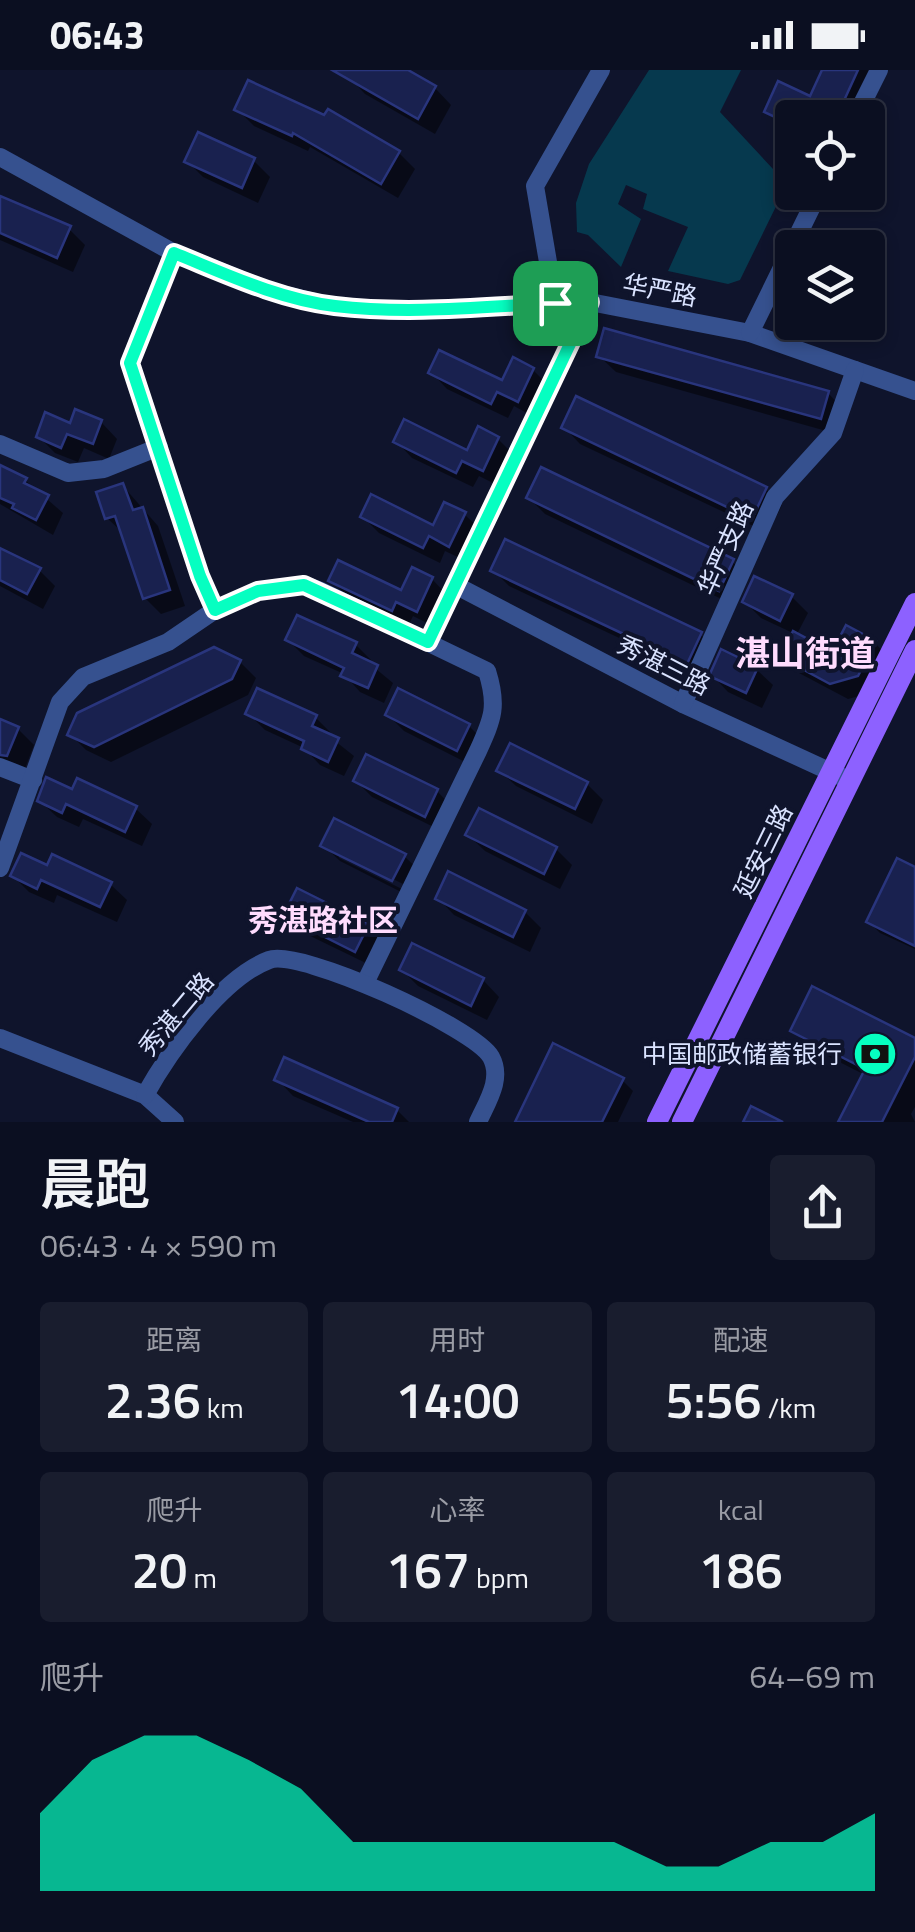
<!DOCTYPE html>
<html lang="zh">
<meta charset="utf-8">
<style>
:root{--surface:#0b0f21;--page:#191d2e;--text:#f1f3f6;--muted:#9a9ca5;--line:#2b2f3f;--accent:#06ffc1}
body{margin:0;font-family:"Titillium Web","Noto Sans SC",sans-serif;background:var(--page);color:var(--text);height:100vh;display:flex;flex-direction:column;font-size:38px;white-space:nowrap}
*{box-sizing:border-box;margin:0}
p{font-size:32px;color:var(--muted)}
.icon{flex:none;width:55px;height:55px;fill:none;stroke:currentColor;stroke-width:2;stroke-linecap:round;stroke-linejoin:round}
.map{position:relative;height:1052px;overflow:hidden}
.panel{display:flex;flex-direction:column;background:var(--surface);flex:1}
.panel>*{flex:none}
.tools{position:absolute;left:775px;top:30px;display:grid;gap:20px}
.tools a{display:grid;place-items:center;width:110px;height:110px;border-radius:10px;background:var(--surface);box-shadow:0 5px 15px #0003,0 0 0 2px var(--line);font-size:50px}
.pin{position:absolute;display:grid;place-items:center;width:85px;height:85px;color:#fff;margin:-42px;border-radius:20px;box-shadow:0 5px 15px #0006}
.round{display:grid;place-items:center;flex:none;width:105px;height:105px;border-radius:10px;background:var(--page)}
.summary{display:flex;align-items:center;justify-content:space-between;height:170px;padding:0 40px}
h1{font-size:55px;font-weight:600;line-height:75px}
.metrics{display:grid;grid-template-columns:repeat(3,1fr);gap:15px;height:170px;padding:10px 40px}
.metrics div{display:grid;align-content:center;border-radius:10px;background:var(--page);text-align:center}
.metrics b{font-size:50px;font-weight:600}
.metrics small{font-size:28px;font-weight:400}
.metrics p{font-size:28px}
.chart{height:280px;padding:20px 40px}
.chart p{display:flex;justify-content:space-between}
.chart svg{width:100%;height:180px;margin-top:10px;fill:var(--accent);opacity:.7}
.status{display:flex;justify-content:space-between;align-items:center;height:70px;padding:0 50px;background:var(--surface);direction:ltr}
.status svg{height:28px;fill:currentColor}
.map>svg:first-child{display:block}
.water{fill:#06394e}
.shadow{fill:#0007;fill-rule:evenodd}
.building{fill:#19214f;stroke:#29357d;stroke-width:2.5}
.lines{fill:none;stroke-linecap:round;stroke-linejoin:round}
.minor{stroke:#36518f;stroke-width:18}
.major{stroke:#8d61ff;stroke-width:20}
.route-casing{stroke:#fff;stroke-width:20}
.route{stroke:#06ffc1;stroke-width:12}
.labels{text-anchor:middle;stroke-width:8;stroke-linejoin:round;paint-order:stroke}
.street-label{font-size:25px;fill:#dae3ff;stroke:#0f142c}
.poi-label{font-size:25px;fill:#dae3ff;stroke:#0f142c;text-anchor:end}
.quarter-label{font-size:30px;font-weight:bold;fill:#ffdcfe;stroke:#0f142c}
.district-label{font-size:35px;font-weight:bold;fill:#ffdcfe;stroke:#0f142c}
</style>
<div class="status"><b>06:43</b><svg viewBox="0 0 49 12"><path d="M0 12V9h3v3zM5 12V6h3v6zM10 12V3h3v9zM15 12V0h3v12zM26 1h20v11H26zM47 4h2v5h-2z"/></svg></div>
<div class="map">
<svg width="915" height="1052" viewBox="0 0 915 1052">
<rect width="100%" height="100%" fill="#0f142c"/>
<!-- water -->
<path class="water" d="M649,0H741L720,42L787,114L740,210L728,214L668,201L688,157L643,139L647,124L626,115L618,134L641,149L621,197L588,165L577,162L576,133L589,94Z"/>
<!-- shadow -->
<g class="shadow">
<path d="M353,0H403L435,18L451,35L435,64L365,24L349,7Z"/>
<path d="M824,0H883L860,48H792V62L783,58L767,41L811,29Z"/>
<path d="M237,39L399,83L415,99L398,128L310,77L308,81L254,56Z"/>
<path d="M187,91H254L270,107L258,133L203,107Z"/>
<path d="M0,128L69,159L85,175L73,202L0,170Z"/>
<path d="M599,286L828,323L844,340L837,364L616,302Z"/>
<path d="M533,300L549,316L534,347L514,336L508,348L447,319L431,302L503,314Z"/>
<path d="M101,352L117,369L109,389L84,378L78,392L55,383L38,366L71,356Z"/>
<path d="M564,357L766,419L782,435L768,463L580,374Z"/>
<path d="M498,369L514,385L499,416L479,406L473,417L412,388L396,371L468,383Z"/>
<path d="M0,398L25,410L63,443L53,465L0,434Z"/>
<path d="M123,416L158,456L185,536L161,544L145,528L124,464L107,448Z"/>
<path d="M529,428L732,491L748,508L736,536L545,444Z"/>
<path d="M464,444L481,460L466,491L445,481L440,493L379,463L363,447L434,458Z"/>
<path d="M0,481L39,500L55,516L43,539L0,516Z"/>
<path d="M493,500L700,564L716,580L704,608L509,516Z"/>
<path d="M432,509L448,526L433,556L413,546L408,556L347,526L331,510L402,524Z"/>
<path d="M791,526L808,543L796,566L833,585L847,558L875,573L891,590L874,622L848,629L799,603L783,586L795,564L761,548L745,532Z"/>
<path d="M288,570L355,574L372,591L370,594L393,613L384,633L360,622L344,604L304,586Z"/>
<path d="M240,592L256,608L248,625L111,692L86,680L70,664Z"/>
<path d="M756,599L773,615L762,638L728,622L712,605Z"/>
<path d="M248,643L315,647L332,664L330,667L354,686L344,706L320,695L304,678L265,660Z"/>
<path d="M388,645L469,656L485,672L473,696L404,661Z"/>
<path d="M0,651L18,659L34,675L24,701L0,691Z"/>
<path d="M368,687L437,721L453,738L442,761L372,727L356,711Z"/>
<path d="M499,700L587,714L603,730L592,754L516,716Z"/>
<path d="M74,722L135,738L152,754L142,776L83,749L79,757L57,747L40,731Z"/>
<path d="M468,765L556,779L572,795L560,819L485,781Z"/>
<path d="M323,775L404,786L421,802L409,826L340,791ZM339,782L405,815L402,819L339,788Z"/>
<path d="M48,798L110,814L127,830L117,852L57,825L54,833L29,822L13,806Z"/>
<path d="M915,800V879L880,863L869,852Z"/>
<path d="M438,828L525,842L541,858L530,882L454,845Z"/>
<path d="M286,845L367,856L384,872L372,896L302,862Z"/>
<path d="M402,900L483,910L499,927L487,950L418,916Z"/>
<path d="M793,960L915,971V1037L911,1044L915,1052H841L865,1005L810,977Z"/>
<path d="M277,1009L397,1040L409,1052H353L293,1026Z"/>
<path d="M622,1010L633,1021L618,1052H518Z"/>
</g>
<!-- building -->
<g class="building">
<path d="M332,0H408L436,16L418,49Z"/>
<path d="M822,0H858L836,48H792V55L764,42L778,11L810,26Z"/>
<path d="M248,10L324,45L328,39L400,81L381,114L293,63L292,66L234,40Z"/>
<path d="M198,62L255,88L242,118L184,92Z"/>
<path d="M0,126L71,156L57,188L0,163Z"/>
<path d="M604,258L829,321L821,349L596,287Z"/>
<path d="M439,280L502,310L513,287L534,298L518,332L497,322L491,334L428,303Z"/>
<path d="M576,326L767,417L752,449L561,358Z"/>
<path d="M75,339L102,350L93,374L67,364L61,378L36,367L45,342L70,353Z"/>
<path d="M404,349L467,380L478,356L499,367L483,401L462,391L456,403L393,372Z"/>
<path d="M0,395L27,408L24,413L49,425L36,450L12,438L14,434L0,428Z"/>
<path d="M541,397L734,489L719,521L526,428Z"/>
<path d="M123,413L133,440L143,437L170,520L143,529L115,446L105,449L96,422Z"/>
<path d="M371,424L433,455L444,432L466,442L449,477L429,466L423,478L360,447Z"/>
<path d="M505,469L702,562L687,594L490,501Z"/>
<path d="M0,478L41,498L27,524L0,510Z"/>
<path d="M338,490L401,520L412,497L433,507L417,542L396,532L392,541L328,511Z"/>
<path d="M754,506L793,524L780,551L742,532Z"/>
<path d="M297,545L357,572L352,583L378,595L368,618L340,606L344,598L285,570Z"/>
<path d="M846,555L876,571L858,606L830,614L780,587L793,561L832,582Z"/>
<path d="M214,577L241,590L232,609L94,677L67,665L77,643Z"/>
<path d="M721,579L758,597L746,623L709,606Z"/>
<path d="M257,618L317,645L312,656L339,668L328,692L301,679L304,671L245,644Z"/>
<path d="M398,618L470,654L457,681L385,645Z"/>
<path d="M0,649L19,657L7,686L0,685Z"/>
<path d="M510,673L588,712L575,739L496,701Z"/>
<path d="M366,684L438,719L425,747L353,711Z"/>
<path d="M46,707L72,719L77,708L137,736L125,762L66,734L62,743L37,731Z"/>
<path d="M479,738L557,777L544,804L465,765Z"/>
<path d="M334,748L406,784L392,811L320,776Z"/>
<path d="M21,783L47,795L52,784L112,812L100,837L41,810L37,819L10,806Z"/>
<path d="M897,788L915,797V876L866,852Z"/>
<path d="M448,801L526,840L513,867L435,829Z"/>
<path d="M297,818L369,854L355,882L283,846Z"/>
<path d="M412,873L484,908L471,936L399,900Z"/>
<path d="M812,916L915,968V987L882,1052H838L865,999L790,961Z"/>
<path d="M553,973L624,1008L602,1052H515Z"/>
<path d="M284,987L398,1038L392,1052H369L274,1010Z"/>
<path d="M751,1036L783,1052H743Z"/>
</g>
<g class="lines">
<!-- minor -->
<g class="minor">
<path d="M855,48L879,0"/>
<path d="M0,87L174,183L269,221L331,236L399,241L590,232L750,263L915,321"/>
<path d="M174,183L130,293L200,507L215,540"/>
<path d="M555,233L535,116L601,0"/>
<path d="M750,263L819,122"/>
<path d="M0,374L68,403L104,399L159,377"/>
<path d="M457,516L683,634L842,707"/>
<path d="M428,572L590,232"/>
<path d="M683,634L775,427L833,363L855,300"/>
<path d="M0,697L33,710"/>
<path d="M0,798L60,632L83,607L168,572L215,540L259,521L304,515L321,521L487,601C498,636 493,648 478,681L365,913"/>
<path d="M0,968L145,1025L175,1052"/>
<path d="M145,1025C169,982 221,908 269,890C300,878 475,958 491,987C503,1009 487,1032 478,1052"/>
</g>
<!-- major -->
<g class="major">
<path d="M657,1052L915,533"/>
<path d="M682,1052L915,580"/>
</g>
</g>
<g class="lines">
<!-- route casing -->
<g class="route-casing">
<path id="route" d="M174,183C226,204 278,229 335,236C420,246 505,234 590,232L428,572L304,515L258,521L215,540L200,506L130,293Z"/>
</g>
<!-- route -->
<use href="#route" class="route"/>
</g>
<!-- icons -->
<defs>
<g id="bank-disc" transform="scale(2.25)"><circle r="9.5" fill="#06ffc1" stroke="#0f142c"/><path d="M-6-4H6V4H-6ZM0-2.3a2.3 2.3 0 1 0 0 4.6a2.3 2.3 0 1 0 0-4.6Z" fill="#111"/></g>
</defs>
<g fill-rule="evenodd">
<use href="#bank-disc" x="875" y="984"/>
</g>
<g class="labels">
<!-- street labels -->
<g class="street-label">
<text transform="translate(660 220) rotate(11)" y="9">华严路</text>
<text transform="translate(725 478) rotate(-66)" y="9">华严支路</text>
<text transform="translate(664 595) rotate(27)" y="9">秀湛三路</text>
<text transform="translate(763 781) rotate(-64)" y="9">延安三路</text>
<text transform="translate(176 944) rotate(-50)" y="9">秀湛二路</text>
</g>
<!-- poi labels -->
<g class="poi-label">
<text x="842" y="993">中国邮政储蓄银行</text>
</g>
<!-- quarter labels -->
<g class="quarter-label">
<text x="323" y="861">秀湛路社区</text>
</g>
<!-- district labels -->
<g class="district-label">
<text x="805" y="596">湛山街道</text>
</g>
</g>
</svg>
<div class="tools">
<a><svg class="icon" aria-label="locate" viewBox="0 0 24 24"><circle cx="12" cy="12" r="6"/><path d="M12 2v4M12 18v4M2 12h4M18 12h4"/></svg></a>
<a><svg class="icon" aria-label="layers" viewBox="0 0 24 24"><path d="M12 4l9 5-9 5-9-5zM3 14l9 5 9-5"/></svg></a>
</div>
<div class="pin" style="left:555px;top:233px;background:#1e9e55"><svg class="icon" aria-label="arrive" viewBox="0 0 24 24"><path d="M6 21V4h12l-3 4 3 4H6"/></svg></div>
</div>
<section class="panel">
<div class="summary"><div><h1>晨跑</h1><p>06:43 · 4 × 590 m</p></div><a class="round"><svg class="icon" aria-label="share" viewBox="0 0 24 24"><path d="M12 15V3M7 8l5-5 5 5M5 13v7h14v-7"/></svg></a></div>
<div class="metrics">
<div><p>距离</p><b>2.36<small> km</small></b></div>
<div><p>用时</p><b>14:00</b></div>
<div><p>配速</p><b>5:56<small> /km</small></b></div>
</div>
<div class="metrics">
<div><p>爬升</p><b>20<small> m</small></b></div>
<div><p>心率</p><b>167<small> bpm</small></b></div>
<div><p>kcal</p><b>186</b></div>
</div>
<div class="chart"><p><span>爬升</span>64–69 m</p>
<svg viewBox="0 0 160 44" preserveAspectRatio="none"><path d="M0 44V25L10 12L20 6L30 6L40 12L50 19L60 32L70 32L80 32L90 32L100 32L110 32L120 38L130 38L140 32L150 32L160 25V44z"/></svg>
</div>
</section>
